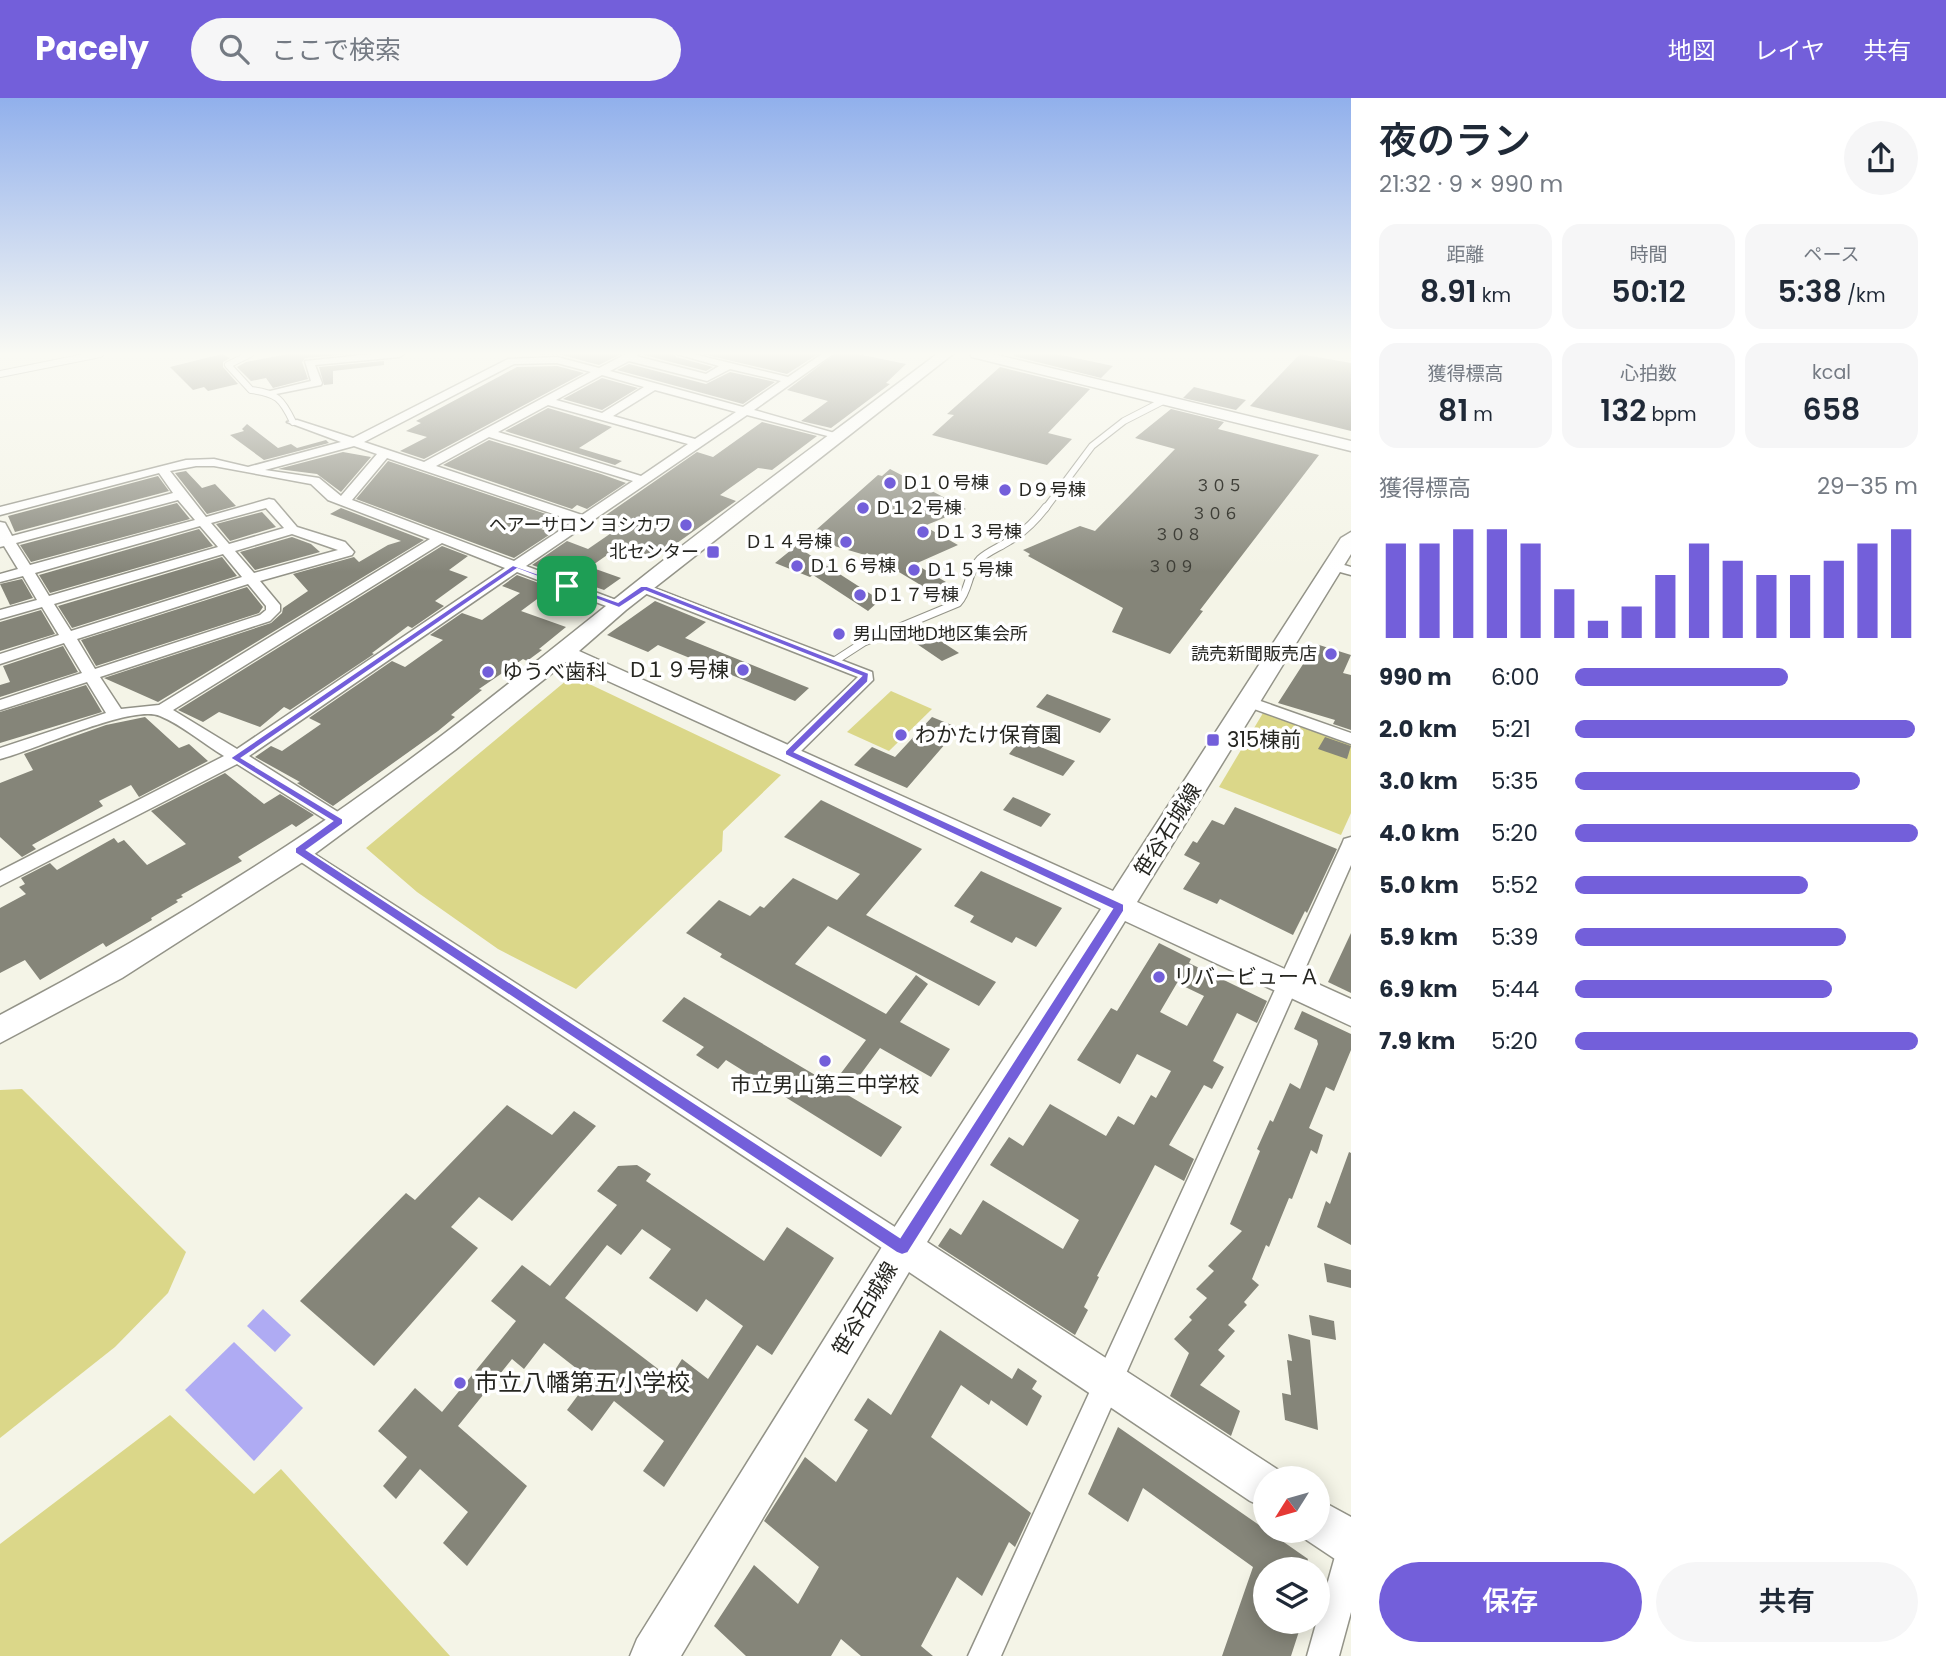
<!DOCTYPE html>
<html lang="ja">
<meta charset="utf-8">
<style>
:root{--surface:#fff;--page:#f6f6f7;--text:#1f2937;--muted:#747a83;--accent:#735fda}
body{margin:0;font-family:Poppins,"Noto Sans JP",sans-serif;background:var(--page);color:var(--text);height:100vh;display:flex;flex-direction:column;font-size:26px;white-space:nowrap}
*{box-sizing:border-box;margin:0}
p{font-size:23px;color:var(--muted)}
.icon{flex:none;width:38px;height:38px;fill:none;stroke:currentColor;stroke-width:2;stroke-linecap:round;stroke-linejoin:round}
.map{position:relative;flex:1;overflow:hidden}
.panel{display:flex;flex-direction:column;background:var(--surface);width:595px}
.panel>*{flex:none}
.needle{width:46px;rotate:233deg}
.buttons{position:absolute;left:1253px;top:1368px;display:grid;gap:14px}
.buttons a{display:grid;place-items:center;width:77px;height:77px;border-radius:50%;background:var(--surface);box-shadow:0 4px 18px #0003;font-size:35px}
.pin{position:absolute;display:grid;place-items:center;width:60px;height:60px;color:#fff;margin:-30px;border-radius:14px;box-shadow:0 4px 10px #0006}
.round{display:grid;place-items:center;flex:none;width:74px;height:74px;border-radius:37px;background:var(--page)}
.headline{display:flex;align-items:center;justify-content:space-between;height:119px;padding:0 28px}
h1{font-size:38px;font-weight:600;line-height:52px}
.metrics{display:grid;grid-template-columns:repeat(3,1fr);gap:10px;height:119px;padding:7px 28px}
.metrics div{display:grid;align-content:center;border-radius:18px;background:var(--page);text-align:center}
.metrics b{font-size:30px;font-weight:600}
.metrics small{font-size:19px;font-weight:400}
.metrics p{font-size:19px}
.chart{height:196px;padding:14px 28px}
.chart p{display:flex;justify-content:space-between}
.chart svg{width:100%;height:126px;margin-top:7px;stroke:var(--accent);stroke-width:6}
.action{display:flex;gap:14px;margin-top:auto;padding:14px 28px}
.action a{flex:1;height:80px;border-radius:42px;background:var(--accent);color:#fff;font-size:28px;font-weight:600;line-height:80px;text-align:center}
.action a+a{background:var(--page);color:var(--text)}
ul{padding:0 28px;list-style:none;font-size:23px}
li{display:grid;grid-template-columns:112px 84px 1fr;align-items:center;height:52px}
li i{height:18px;border-radius:9px;background:var(--accent)}
header{display:flex;align-items:center;gap:42px;box-sizing:border-box;height:98px;padding:0 35px;background:var(--accent);color:#fff}
header strong{font-size:33px}
nav{display:flex;gap:38px;margin-inline-start:auto;font-size:24px}
.search{width:490px;height:63px;background:var(--page);display:flex;align-items:center;gap:18px;box-sizing:border-box;padding:0 24px;border-radius:38px;color:var(--muted);font-size:26px}
main{display:flex;flex:1;min-height:0}
.map>svg:first-child{display:block}
.green{fill:#dbd789}
.water{fill:#afabf3}
.building{fill:#858579;fill-rule:evenodd}
.lines{fill:none;stroke-linecap:round;stroke-linejoin:round}
.lane-far1-casing{stroke:#939388;stroke-width:8}
.lane-casing{stroke:#939388;stroke-width:9}
.street-casing{stroke:#939388;stroke-width:3}
.secondary-casing{stroke:#939388;stroke-width:3}
.lane-far1{stroke:#fff;stroke-width:6}
.lane{stroke:#fff;stroke-width:7}
.street{fill:#fff;fill-rule:evenodd}
.secondary{fill:#fff;fill-rule:evenodd}
.route{fill:#735fda;stroke:#fff;stroke-width:2;fill-rule:evenodd}
.poi-dot{fill:#735fda;stroke:#fff;stroke-width:2.5}
.labels{text-anchor:middle;stroke-width:7;stroke-linejoin:round;paint-order:stroke}
.far-number-label{font-size:16px;fill:#3e3e37}
.far-poi-label{font-size:18px;fill:#262621;stroke:#fff;text-anchor:start}
.poi-label{font-size:21px;fill:#262621;stroke:#fff;text-anchor:start}
.street-label{font-size:21px;fill:#262621;stroke:#fff}
.near-poi-label{font-size:24px;fill:#262621;stroke:#fff;text-anchor:start}
</style>
<header>
<strong>Pacely</strong>
<div class="search"><svg class="icon" aria-label="search" viewBox="0 0 24 24"><circle cx="10" cy="10" r="6"/><path d="M15 15l6 6"/></svg>ここで検索</div>
<nav><a>地図</a><a>レイヤ</a><a>共有</a></nav>
</header>
<main>
<div class="map">
<svg width="1351" height="1558" viewBox="0 0 1351 1558">
<rect width="100%" height="100%" fill="#f4f4e7"/>
<!-- green -->
<g class="green">
<path d="M567,582L583,583L781,677L723,733L722,753L576,891L498,851L417,794L366,750Z"/>
<path d="M891,593L932,611L889,653L847,634Z"/>
<path d="M1263,615L1351,647V715L1341,737L1219,689Z"/>
<path d="M22,991L186,1154L168,1195L115,1249L0,1340V992Z"/>
<path d="M170,1317L254,1396L281,1371L450,1558H0V1446Z"/>
</g>
<!-- water -->
<g class="water">
<path d="M263,1211L291,1237L275,1254L247,1228Z"/>
<path d="M234,1244L303,1310L254,1363L185,1292Z"/>
</g>
<!-- building -->
<g class="building">
<path d="M222,256L230,260L223,264V269L238,286L208,293L204,289L193,292L170,269Z"/>
<path d="M288,256H352L305,260L302,264L308,281L273,290L266,280L251,283L237,269L246,264Z"/>
<path d="M542,256H621L599,267L558,256L539,257Z"/>
<path d="M640,256H674L676,259L713,269L706,273Z"/>
<path d="M702,256H818L787,276Z"/>
<path d="M835,256H858L906,266L886,285L890,286L831,330L801,323L828,303L787,292Z"/>
<path d="M1016,256H1057L1113,268L1101,280L1013,258Z"/>
<path d="M1300,256L1351,265V333L1250,308Z"/>
<path d="M384,263V267L333,273V286L324,287L319,269Z"/>
<path d="M629,266L706,286L730,274L775,284L743,306L617,272Z"/>
<path d="M557,268L584,275L424,361L400,353L427,339L406,333L421,325L416,323L517,269Z"/>
<path d="M1000,269L1090,291L1048,335L1072,341L1047,367L932,337L954,317L947,316Z"/>
<path d="M602,280L638,290L602,312L563,301Z"/>
<path d="M1194,289L1246,302L1236,312L1183,300Z"/>
<path d="M548,310L612,329L579,350L622,363L615,367L505,333Z"/>
<path d="M1171,311L1224,324L1218,331L1319,357L1200,512L1203,513L1170,556L1112,534L1123,510L1028,458L1030,456L1023,452L1080,428L1095,433L1175,351L1135,340Z"/>
<path d="M762,324L817,338L772,372L758,370L720,397L736,403L656,460L620,448L590,469L621,480L604,492L532,467L567,443L588,451L620,429L613,426L620,422L606,417L697,354L713,359Z"/>
<path d="M247,326L278,350L291,346L297,350L326,342L329,345L264,362L230,337L244,333L242,331Z"/>
<path d="M489,342L601,376L626,385L587,411L577,407L572,411L443,367Z"/>
<path d="M343,354L371,359L341,394L317,376L278,371Z"/>
<path d="M388,363L558,420L541,431L550,434L549,437L514,460L356,401Z"/>
<path d="M890,371L966,411L924,428L958,447L915,466L946,484L929,492L867,455L865,457L807,440L878,377L882,378Z"/>
<path d="M186,373L202,390L215,386L236,408L207,416L175,375Z"/>
<path d="M158,378L169,393L15,434L8,418Z"/>
<path d="M177,405L190,421L31,464L20,447Z"/>
<path d="M341,410L424,442L158,604L104,580L271,525L282,515L283,510L308,493L293,476L354,459L359,464L388,447L401,443L330,416Z"/>
<path d="M262,414L276,429L230,443L216,426Z"/>
<path d="M199,431L213,448L50,495L39,477Z"/>
<path d="M292,439L311,446L320,454L255,472L240,454Z"/>
<path d="M442,448L468,458L449,472L468,479L435,503L444,508L412,530L408,528L372,555L374,556L290,612L284,609L260,629L219,614L203,624L178,612Z"/>
<path d="M796,448L880,502L868,513L813,477L810,479L775,465Z"/>
<path d="M222,459L237,478L72,530L58,508Z"/>
<path d="M517,477L552,490L521,513L566,529L539,551L542,552L527,563L523,561L479,591L482,592L451,617L455,619L438,633L333,708L297,685L300,684L255,659L271,648L282,653L321,626L309,620L392,563L405,569L443,542L430,537L462,515L482,522L520,495L502,488Z"/>
<path d="M22,481L33,500L10,507L0,486Z"/>
<path d="M247,489L263,509L259,515L96,568L81,542Z"/>
<path d="M655,503L706,524L685,540L809,590L795,603L658,547L648,554L607,537Z"/>
<path d="M41,512L55,536L0,553V524Z"/>
<path d="M933,538L959,555L942,563L917,546Z"/>
<path d="M1316,546L1351,557L1343,575L1351,577V632L1333,626L1335,622L1278,605Z"/>
<path d="M63,548L78,574L0,599V587L10,584L3,568Z"/>
<path d="M86,587L102,614L0,645V614Z"/>
<path d="M1047,596L1111,621L1100,635L1036,609Z"/>
<path d="M145,619L179,650L189,646L208,663L139,699L131,687L99,703L103,708L32,747L36,751L22,759L0,739V685L33,672L24,656L106,627Z"/>
<path d="M932,619L959,630L907,690L854,667L872,649L895,659Z"/>
<path d="M1325,639L1351,648L1347,661L1318,651Z"/>
<path d="M1021,641L1075,663L1063,678L1009,656Z"/>
<path d="M225,675L264,706L280,696L314,717L296,729L292,726L238,759L242,763L181,797L183,799L176,802L178,804L151,820L152,822L106,849L103,845L40,882L25,862L0,875V810L26,796L19,789L25,786L21,780L50,765L57,772L114,740L118,745L124,742L147,767L186,746L151,713Z"/>
<path d="M1013,699L1051,716L1041,729L1003,712Z"/>
<path d="M821,702L922,751L866,817L996,884L979,908L828,828L795,866L886,916L916,877L928,886L900,924L950,951L931,979L880,950L846,996L902,1029L881,1059L726,962L718,971L696,957L704,949L662,923L684,899L832,987L866,942L720,859L722,856L686,835L719,802L750,818L760,808L764,810L793,780L837,802L860,776L784,739Z"/>
<path d="M1235,709L1337,751L1307,815L1305,813L1293,837L1220,801L1217,806L1183,791L1200,765L1184,757L1193,743L1197,745L1212,722L1224,727Z"/>
<path d="M981,773L1062,810L1036,849L1016,839L1012,845L970,824L974,818L954,808Z"/>
<path d="M1351,835V895L1328,884Z"/>
<path d="M1159,845L1191,861L1189,865L1267,903L1257,925L1237,915L1213,963L1224,969L1212,991L1204,987L1169,1047L1194,1061L1184,1083L1155,1067L1097,1178L1099,1179L1084,1209L1088,1212L1075,1237L938,1148L950,1130L961,1137L983,1102L1063,1151L1079,1122L990,1067L1009,1039L1023,1048L1050,1006L1106,1038L1118,1018L1134,1027L1151,997L1156,1000L1171,973L1137,956L1120,986L1077,962L1111,910L1117,913ZM1177,885L1204,898L1187,928L1160,914Z"/>
<path d="M1302,913L1351,936V952L1334,993L1326,989L1309,1030L1323,1037L1317,1056L1311,1052L1292,1101L1289,1100L1269,1149L1266,1147L1252,1181L1259,1187L1244,1204L1247,1207L1228,1227L1235,1233L1218,1252L1225,1258L1200,1287L1240,1313L1231,1338L1170,1298L1189,1255L1174,1241L1192,1222L1189,1219L1207,1200L1196,1191L1214,1173L1208,1168L1242,1133L1230,1126L1260,1053L1257,1051L1270,1022L1273,1024L1290,985L1300,991L1318,946L1317,942L1294,931Z"/>
<path d="M507,1007L552,1037L574,1013L596,1028L512,1123L479,1099L451,1129L478,1150L374,1268L300,1203L406,1095L415,1102Z"/>
<path d="M1349,1054L1351,1055V1147L1317,1129L1326,1103L1330,1106Z"/>
<path d="M637,1067L651,1076L646,1083L764,1163L787,1129L834,1160L772,1257L757,1247L664,1389L643,1373L664,1343L614,1303L592,1333L567,1312L590,1281L544,1245L524,1271L512,1261L458,1328L527,1388L467,1468L443,1445L468,1414L420,1371L396,1401L383,1388L407,1359L378,1333L415,1290L442,1314L516,1223L491,1203L522,1167L550,1188L617,1107L597,1093L618,1068ZM642,1131L671,1151L649,1180L697,1214L706,1201L743,1228L708,1281L682,1261L670,1280L565,1200L607,1147L621,1157Z"/>
<path d="M1324,1165L1351,1172V1190L1327,1184Z"/>
<path d="M1309,1217L1334,1223L1336,1242L1312,1237Z"/>
<path d="M940,1232L1012,1281L1018,1270L1037,1283L1032,1291L1042,1298L1027,1328L991,1302L989,1307L961,1287L931,1339L1031,1415L1015,1449L1009,1444L982,1498L957,1479L921,1548L933,1558H861L841,1541L831,1558H746L714,1528L754,1467L798,1506L819,1469L764,1423L773,1409L805,1359L836,1384L868,1332L854,1322L868,1300L891,1317Z"/>
<path d="M1288,1236L1310,1242L1318,1332L1285,1322L1282,1295L1291,1297L1287,1262L1292,1263Z"/>
<path d="M1118,1329L1308,1461L1304,1472H1265V1524H1302L1291,1558H1222L1253,1469L1143,1390L1128,1424L1088,1396Z"/>
</g>
<g class="lines">
<!-- lane-far1 casing -->
<g class="lane-far1-casing">
<g id="lane-far1">
<path d="M250,256L228,267L251,292C277,295 282,301 293,324"/>
<path d="M0,276L100,256"/>
<path d="M1045,411L1092,348L1124,323L1165,302"/>
</g>
</g>
<!-- lane casing -->
<g class="lane-casing">
<path id="lane" d="M833,564L864,544L958,505C970,492 967,474 980,461C987,454 1000,449 1009,443C1023,435 1036,422 1046,409"/>
</g>
<!-- street casing -->
<g class="street-casing">
<g id="street">
<path d="M373,256H404L399,259L315,267L322,285L321,287L271,297L266,294L311,283L305,263Z"/>
<path d="M626,256H638L636,258L706,276L719,268L677,256H693L788,279L822,256H833L754,312L845,338L839,341L747,317L526,468L624,505L626,508L624,511H614L517,474L249,658L346,719L349,723L346,727H334L237,666L0,788V773L224,658C204,646 182,627 160,618C131,606 33,653 0,661V650L106,615L87,584L0,612V602L82,575L64,545L0,566V556L59,537L42,509L0,521V512L37,502L23,478L0,484V476L18,471L4,448L0,449V424L5,425L12,438L173,395L159,375L0,417V409L186,362L214,361L248,369L341,344L287,324L297,322L353,340L508,261L557,259L599,270ZM629,263L707,283L730,271L781,283L743,309L610,273ZM557,265L591,274L424,364L364,344L514,266ZM602,277L644,289L602,315L556,302ZM655,292L736,314L695,341L613,318ZM548,307L688,346L641,378L498,334ZM489,339L633,383L582,417L436,368ZM354,348L377,356L341,398L319,380L265,372ZM387,360L574,423L514,463L352,402ZM196,368H214L311,386L328,402L430,441L159,607L121,611L100,579L270,523L280,513V507L260,483L352,457L354,454L345,444L297,429L274,402L269,401L206,419L170,373ZM178,402L195,422L30,467L16,445ZM266,410L284,430L229,446L211,425ZM200,428L218,449L49,498L35,475ZM292,436L338,452L254,475L235,453ZM442,445L505,470L237,651L173,612ZM223,456L242,479L71,533L54,506ZM248,486L266,508V512L260,517L95,571L77,541Z"/>
<path d="M1334,464L1351,469V477L1329,471L1327,468Z"/>
<path d="M644,486L872,574L873,582L795,659H783L780,655L783,651L858,579L639,493V487Z"/>
<path d="M1249,599L1351,635V646L1243,607L1241,604Z"/>
<path d="M1351,739V767L1001,1558H968L1342,746L1344,741Z"/>
<path d="M299,746L912,1140L916,1149L912,1158L903,1161L894,1158L292,758L290,753L292,748Z"/>
<path d="M1351,1440V1514L1339,1558H1307L1336,1455L1340,1444Z"/>
</g>
</g>
<!-- secondary casing -->
<g class="secondary-casing">
<g id="secondary">
<path d="M937,256H953L626,512L579,553L1113,793L1341,440L1351,434V456L1137,804L1351,901V928L1125,823L927,1144L1280,1373L1284,1381H1265V1410L1250,1403L909,1174L681,1558H630L637,1541L890,1136L1101,811L780,661L566,564L455,652L309,760L122,880L0,945V917C99,865 195,808 288,747C401,673 506,588 611,504C717,418 829,338 937,256Z"/>
<path d="M970,256H993L1351,343V353L972,259Z"/>
<path d="M1318,1401L1351,1419V1467L1335,1461L1302,1439L1300,1433H1318Z"/>
</g>
</g>
<!-- lane-far1 -->
<use href="#lane-far1" class="lane-far1"/>
<!-- lane -->
<use href="#lane" class="lane"/>
<!-- street -->
<use href="#street" class="street"/>
<!-- secondary -->
<use href="#secondary" class="secondary"/>
</g>
<!-- sky -->
<linearGradient id="sky" x2="0" y2="1"><stop stop-color="#91b0ec"/><stop offset="0.54" stop-color="#fafaf4"/><stop offset="1" stop-color="#fafaf4" stop-opacity="0"/></linearGradient>
<rect width="1351" height="474" fill="url(#sky)"/>
<!-- route -->
<path class="route" d="M513,467L618,504L641,488H647L869,575L868,584L795,654L1124,806V813L908,1155L902,1157L897,1155L295,755V750L332,723L230,660ZM517,471L619,510L645,493L861,578L785,653V657L1112,811L900,1139L307,752L343,726V721L242,660Z"/>
<!-- markers -->
<g class="poi-dot">
<circle cx="890" cy="385" r="7"/>
<circle cx="1005" cy="392" r="7"/>
<circle cx="863" cy="410" r="7"/>
<circle cx="686" cy="427" r="7"/>
<circle cx="923" cy="434" r="7"/>
<circle cx="846" cy="444" r="7"/>
<rect x="706" y="447" width="14" height="14" rx="3.5"/>
<circle cx="797" cy="468" r="7"/>
<circle cx="914" cy="472" r="7"/>
<circle cx="860" cy="497" r="7"/>
<circle cx="839" cy="536" r="7"/>
<circle cx="1331" cy="556" r="7"/>
<circle cx="743" cy="572" r="7"/>
<circle cx="488" cy="574" r="7"/>
<circle cx="901" cy="637" r="7"/>
<rect x="1206" y="635" width="14" height="14" rx="3.5"/>
<circle cx="1159" cy="879" r="7"/>
<circle cx="825" cy="963" r="7"/>
<circle cx="460" cy="1285" r="7"/>
</g>
<g class="labels">
<!-- far-number labels -->
<g class="far-number-label">
<text x="1219" y="393">３０５</text>
<text x="1215" y="421">３０６</text>
<text x="1178" y="442">３０８</text>
<text x="1171" y="474">３０９</text>
</g>
<!-- far-poi labels -->
<g class="far-poi-label">
<text x="904" y="391">D１０号棟</text>
<text x="1019" y="398">D９号棟</text>
<text x="877" y="416">D１２号棟</text>
<text x="672" y="433" text-anchor="end">ヘアーサロン ヨシカワ</text>
<text x="937" y="440">D１３号棟</text>
<text x="832" y="450" text-anchor="end">D１４号棟</text>
<text x="699" y="460" text-anchor="end">北センター</text>
<text x="811" y="474">D１６号棟</text>
<text x="928" y="478">D１５号棟</text>
<text x="874" y="503">D１７号棟</text>
<text x="853" y="542">男山団地D地区集会所</text>
<text x="1317" y="562" text-anchor="end">読売新聞販売店</text>
</g>
<!-- poi labels -->
<g class="poi-label">
<text x="729" y="579" text-anchor="end">D１９号棟</text>
<text x="502" y="581">ゆうべ歯科</text>
<text x="915" y="644">わかたけ保育園</text>
<text x="1227" y="649">315棟前</text>
<text x="1173" y="886">リバービューＡ</text>
<text x="825" y="994" text-anchor="middle">市立男山第三中学校</text>
</g>
<!-- street labels -->
<g class="street-label">
<text transform="translate(1168 732) rotate(-58)" y="7">笹谷石城線</text>
<text transform="translate(865 1211) rotate(-59)" y="7">笹谷石城線</text>
</g>
<!-- near-poi labels -->
<g class="near-poi-label">
<text x="474" y="1293">市立八幡第五小学校</text>
</g>
</g>
</svg>
<div class="buttons">
<a><svg class="needle" viewBox="-14 -14 28 28"><path d="M0-13l5 13h-10z" fill="#e53935"/><path d="M0 13l5-13h-10z" fill="#747a83"/></svg></a>
<a><svg class="icon" aria-label="layers" viewBox="0 0 24 24"><path d="M12 4l9 5-9 5-9-5zM3 14l9 5 9-5"/></svg></a>
</div>
<div class="pin" style="left:567px;top:488px;background:#1e9e55"><svg class="icon" aria-label="arrive" viewBox="0 0 24 24"><path d="M6 21V4h12l-3 4 3 4H6"/></svg></div>
</div>
<section class="panel">
<div class="headline"><div><h1>夜のラン</h1><p>21:32 · 9 × 990 m</p></div><a class="round"><svg class="icon" aria-label="share" viewBox="0 0 24 24"><path d="M12 15V3M7 8l5-5 5 5M5 13v7h14v-7"/></svg></a></div>
<div class="metrics">
<div><p>距離</p><b>8.91<small> km</small></b></div>
<div><p>時間</p><b>50:12</b></div>
<div><p>ペース</p><b>5:38<small> /km</small></b></div>
</div>
<div class="metrics">
<div><p>獲得標高</p><b>81<small> m</small></b></div>
<div><p>心拍数</p><b>132<small> bpm</small></b></div>
<div><p>kcal</p><b>658</b></div>
</div>
<div class="chart"><p><span>獲得標高</span>29–35 m</p>
<svg viewBox="0 0 160 44" preserveAspectRatio="none"><path d="M5 44V11M15 44V11M25 44V6M35 44V6M45 44V11M55 44V27M65 44V38M75 44V33M85 44V22M95 44V11M105 44V17M115 44V22M125 44V22M135 44V17M145 44V11M155 44V6"/></svg>
</div>
<ul>
<li><b>990 m</b>6:00<i style="width:62%"></i></li>
<li><b>2.0 km</b>5:21<i style="width:99%"></i></li>
<li><b>3.0 km</b>5:35<i style="width:83%"></i></li>
<li><b>4.0 km</b>5:20<i style="width:100%"></i></li>
<li><b>5.0 km</b>5:52<i style="width:68%"></i></li>
<li><b>5.9 km</b>5:39<i style="width:79%"></i></li>
<li><b>6.9 km</b>5:44<i style="width:75%"></i></li>
<li><b>7.9 km</b>5:20<i style="width:100%"></i></li>
</ul>
<div class="action"><a>保存</a><a>共有</a></div>
</section>
</main>
